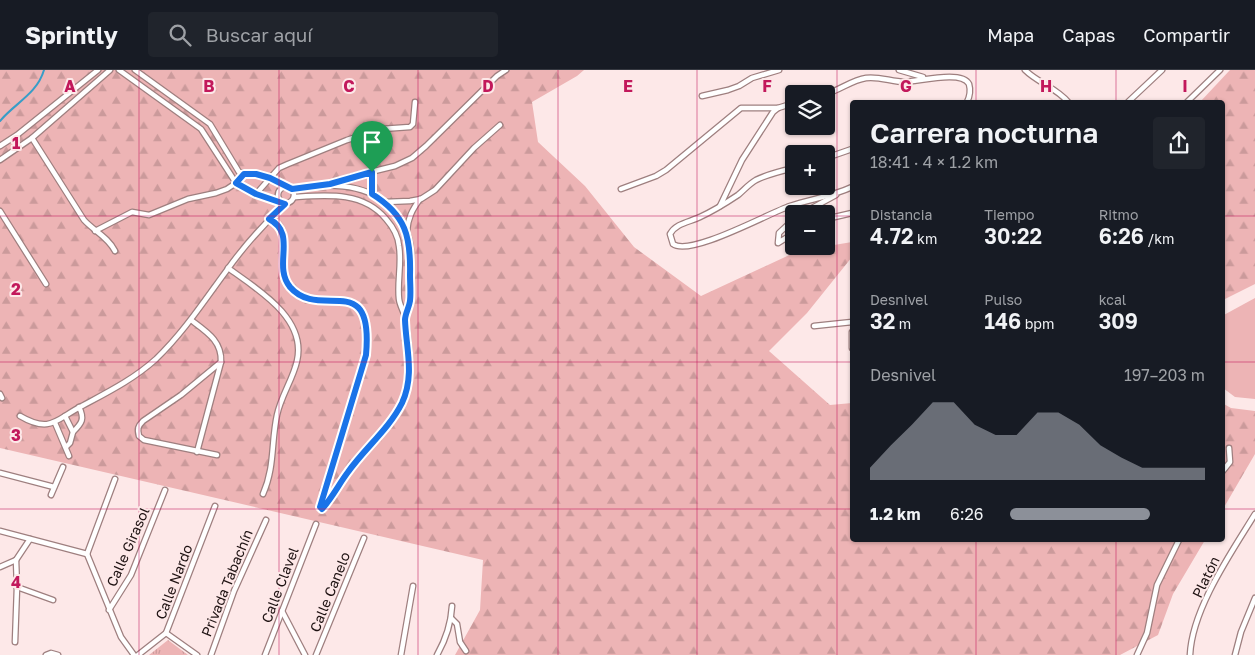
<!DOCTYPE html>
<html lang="es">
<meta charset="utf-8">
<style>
:root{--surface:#171b24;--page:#20242c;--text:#f1f3f6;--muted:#9ea1a6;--line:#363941;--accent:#8c9099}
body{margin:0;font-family:"Golos Text",sans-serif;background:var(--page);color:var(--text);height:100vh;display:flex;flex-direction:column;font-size:19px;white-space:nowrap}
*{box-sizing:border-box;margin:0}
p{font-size:16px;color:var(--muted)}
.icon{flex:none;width:28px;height:28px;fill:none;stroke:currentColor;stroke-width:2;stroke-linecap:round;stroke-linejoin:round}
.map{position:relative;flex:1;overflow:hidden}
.sheet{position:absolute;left:850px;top:30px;width:375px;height:442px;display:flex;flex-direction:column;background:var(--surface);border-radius:5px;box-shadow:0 1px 4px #0004}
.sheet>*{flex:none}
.fabs{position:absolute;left:785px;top:15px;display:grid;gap:10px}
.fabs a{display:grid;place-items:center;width:50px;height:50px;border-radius:5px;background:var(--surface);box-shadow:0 1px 4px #0004;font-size:25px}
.pin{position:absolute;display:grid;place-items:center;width:42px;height:42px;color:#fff;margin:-51px -21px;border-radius:50% 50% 50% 0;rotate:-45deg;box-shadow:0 0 5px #0007}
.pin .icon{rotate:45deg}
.round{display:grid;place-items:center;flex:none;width:52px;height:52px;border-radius:5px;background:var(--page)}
.head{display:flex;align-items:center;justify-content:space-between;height:85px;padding:0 20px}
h1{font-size:28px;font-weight:600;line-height:38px}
.metrics{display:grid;grid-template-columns:repeat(3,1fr);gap:8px;height:85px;padding:5px 20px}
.metrics div{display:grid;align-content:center}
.metrics b{font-size:21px;font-weight:600}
.metrics small{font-size:14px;font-weight:400}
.metrics p{font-size:14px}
.chart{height:140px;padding:10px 20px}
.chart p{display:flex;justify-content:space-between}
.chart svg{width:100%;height:90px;margin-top:5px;fill:var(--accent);opacity:.7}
ul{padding:0 20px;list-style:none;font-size:16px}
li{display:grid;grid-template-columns:80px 60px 1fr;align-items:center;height:38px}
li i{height:12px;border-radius:6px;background:var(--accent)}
header{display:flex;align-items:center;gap:30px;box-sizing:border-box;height:70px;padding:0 25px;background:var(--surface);border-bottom:1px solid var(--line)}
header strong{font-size:24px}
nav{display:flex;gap:28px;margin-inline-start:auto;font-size:18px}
.search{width:350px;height:45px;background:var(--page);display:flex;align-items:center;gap:12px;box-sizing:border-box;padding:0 18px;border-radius:5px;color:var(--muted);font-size:19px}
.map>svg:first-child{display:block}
.grass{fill:url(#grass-tufts)}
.forest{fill:url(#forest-firs)}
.pitch{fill:#edb4b5}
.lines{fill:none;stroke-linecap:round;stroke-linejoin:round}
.stream{stroke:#389dc7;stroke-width:2}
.minor-casing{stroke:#9e7f7f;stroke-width:7}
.minor{stroke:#fff;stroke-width:4.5}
.route-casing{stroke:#fff;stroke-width:10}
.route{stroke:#1a73e8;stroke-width:6}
.grid{fill:none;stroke:#c2185b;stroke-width:1;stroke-opacity:0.55}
.labels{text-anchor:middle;stroke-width:4;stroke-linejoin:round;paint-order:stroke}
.street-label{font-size:14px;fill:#1e1212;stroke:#fde8e8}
.grid-label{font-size:16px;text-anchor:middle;font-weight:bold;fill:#c2185b;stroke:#fde8e8;stroke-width:4;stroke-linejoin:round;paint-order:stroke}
</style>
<header>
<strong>Sprintly</strong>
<div class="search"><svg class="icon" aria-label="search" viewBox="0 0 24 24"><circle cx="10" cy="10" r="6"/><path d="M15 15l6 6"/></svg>Buscar aquí</div>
<nav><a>Mapa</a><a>Capas</a><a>Compartir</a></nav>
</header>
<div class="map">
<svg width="1255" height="585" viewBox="0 0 1255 585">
<defs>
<pattern id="grass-tufts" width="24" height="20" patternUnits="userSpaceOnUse" patternTransform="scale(1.25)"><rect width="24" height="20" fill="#edb4b5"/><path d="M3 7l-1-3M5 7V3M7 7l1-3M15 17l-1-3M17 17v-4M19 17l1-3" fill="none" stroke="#cb9a9b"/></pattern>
<pattern id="forest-firs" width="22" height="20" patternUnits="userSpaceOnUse" patternTransform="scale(1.25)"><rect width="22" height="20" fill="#edb4b5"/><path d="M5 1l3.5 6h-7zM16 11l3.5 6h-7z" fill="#cb9a9b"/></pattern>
</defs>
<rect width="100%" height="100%" fill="#fde8e8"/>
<!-- grass -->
<path class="grass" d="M168,570L188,585H149Z"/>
<!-- forest -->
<g class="forest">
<path d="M0,0H584L577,6L532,32L538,72L585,116L634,177L701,226L798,181L852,172V187L807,243L769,281L830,335L852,333V470H1205L1173,524L1158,565L1120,585H455L480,540L483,490L0,378Z"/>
<path d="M1230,0H1255V214L1223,230L1222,32H1200Z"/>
<path d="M1222,333L1231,338L1255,341V384L1223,439Z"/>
</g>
<!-- pitch -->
<path class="pitch" d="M1255,228V329L1235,327L1223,318L1222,246Z"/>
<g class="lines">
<!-- stream -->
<path class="stream" d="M0,51C15,33 37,24 44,0"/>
<!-- minor casing -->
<g class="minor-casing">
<g id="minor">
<path d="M119,0L201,59L236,113L256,124L280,131"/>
<path d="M135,0L210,54L239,102C245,104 249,103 255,104C267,105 277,111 286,117"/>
<path d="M899,0L923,7"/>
<path d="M1025,0C1038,13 1057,18 1068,32"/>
<path d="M826,24C840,20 852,10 866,8C879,6 892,12 905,12C921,11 962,0 969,14C971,21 970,26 967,32"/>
<path d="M702,26L728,20L739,16L752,8L779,0"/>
<path d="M1128,32L1162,0"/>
<path d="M1187,32L1220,0"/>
<path d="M32,68L84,150C94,161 108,167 115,181"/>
<path d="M0,76L17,65L98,0"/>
<path d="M826,88L852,79"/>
<path d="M0,90L32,68L110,0"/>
<path d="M794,98C781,101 768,104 756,110C749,114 744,120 738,125C726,133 713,141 700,147C690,152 676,153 670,164L673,174C690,187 769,143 790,136C811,129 833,126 852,117"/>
<path d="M372,102V124"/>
<path d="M332,114L350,107L395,96L412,88L426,76L497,6L506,0"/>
<circle cx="286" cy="125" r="8"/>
<path d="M292,119C336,111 388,113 407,163C412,174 411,189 411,201C410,217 410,231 406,247"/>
<path d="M621,119L656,106L666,100L741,38H778"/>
<path d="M256,124L279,98L288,94L347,70L382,59L410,57L413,54L415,32"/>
<path d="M294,127C326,125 363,121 386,149C393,157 398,165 399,176C402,194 397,211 399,229C400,237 405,243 406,251C408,271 412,292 409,312C403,346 371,374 350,399C340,411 333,431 321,439"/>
<path d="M385,132L410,131L421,129L435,120L474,78L500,55"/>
<path d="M720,136L742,90L773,42L778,38L794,33"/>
<path d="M0,141L46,214"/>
<path d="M801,144L836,125"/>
<path d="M269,149C298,164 272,195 290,217C320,252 374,197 366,285L320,437L321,439"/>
<path d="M794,149L779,163L778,173L794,163"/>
<path d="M826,149L852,143"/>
<path d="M95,161L132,142L149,145L188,129L216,123L227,119L236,113L244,104"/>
<path d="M407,161C408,148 412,140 420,129"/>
<path d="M228,198C257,219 307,248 297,291C293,309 281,326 277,345C271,372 275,397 263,424"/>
<path d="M191,250C207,262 222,271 221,292L197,382"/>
<path d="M814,256L852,252"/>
<path d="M852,262V278"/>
<path d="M0,324L2,328"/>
<path d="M20,346C51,364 56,349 82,336C108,322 134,309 156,289C184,262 204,231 227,200C244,176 264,154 285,134"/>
<path d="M65,346L73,362L70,373L66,377"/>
<path d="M55,353L69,386"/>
<path d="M73,362C82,353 85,349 79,337"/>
<path d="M217,385L144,370L139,366C137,359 138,356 143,351L181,325L221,292"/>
<path d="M1222,402L1230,392L1229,378"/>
<path d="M0,403L54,417"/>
<path d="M51,425L63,397"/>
<path d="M0,461L87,484"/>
<path d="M87,484L121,567L134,585"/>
<path d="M87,484L115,409"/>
<path d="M0,497L16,490L30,469"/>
<path d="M17,517L53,530"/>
<path d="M109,540L131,505L165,420"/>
<path d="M282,541L305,585"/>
<path d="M451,548L457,554L460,572L466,581"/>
<path d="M166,563L197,585"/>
<path d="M15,572L17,517L16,490"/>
<path d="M46,585L51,583L58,585"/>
<path d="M138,585L166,563L215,436"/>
<path d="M211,585L234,521L266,450"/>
<path d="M265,585L316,454"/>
<path d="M316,585L364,468"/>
<path d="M401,585L413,516"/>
<path d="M437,585C446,569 451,555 452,536"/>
<path d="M1137,585L1147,563L1157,515L1179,470"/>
<path d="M1190,585C1192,539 1231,483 1255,444"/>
<path d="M1235,585L1241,562L1255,528"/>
</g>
</g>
<!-- minor -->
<use href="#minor" class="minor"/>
</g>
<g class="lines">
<!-- route casing -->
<g class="route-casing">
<path id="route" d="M372,102V124C406,145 411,167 410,205C410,213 411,223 410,231C409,238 405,244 405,250C406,278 415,305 402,333C389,359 365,378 348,402C339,414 332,428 322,439L320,437L366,285C374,197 320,252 290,217C272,195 298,164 269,149L285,134L256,124L236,113L244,104H256L270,108L292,119L330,114Z"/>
</g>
<!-- route -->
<use href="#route" class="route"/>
</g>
<!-- grid -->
<path class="grid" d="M139,0V585M279,0V585M418,0V585M558,0V585M697,0V585M837,0V585M976,0V32M1116,0V32M0,146H794M826,146H852M1222,146H1255M0,292H852M1222,292H1255M0,439H852M1222,439H1255M976,470V585M1116,470V585"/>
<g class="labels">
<!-- street labels -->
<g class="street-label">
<text transform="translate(128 477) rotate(-66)" y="5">Calle Girasol</text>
<text transform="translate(1206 507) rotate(-64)" y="5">Platón</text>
<text transform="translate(174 512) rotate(-69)" y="5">Calle Nardo</text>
<text transform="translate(227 513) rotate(-68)" y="5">Privada Tabachín</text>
<text transform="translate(280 515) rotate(-69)" y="5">Calle Clavel</text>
<text transform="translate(330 522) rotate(-68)" y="5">Calle Canelo</text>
</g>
</g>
<g class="grid-label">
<text x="70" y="22">A</text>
<text x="209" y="22">B</text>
<text x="349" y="22">C</text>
<text x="488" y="22">D</text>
<text x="628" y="22">E</text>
<text x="767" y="22">F</text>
<text x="906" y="22">G</text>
<text x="1046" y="22">H</text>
<text x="1185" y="22">I</text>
<text x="16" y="79">1</text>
<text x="16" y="225">2</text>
<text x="16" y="371">3</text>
<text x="16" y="518">4</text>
</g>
</svg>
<div class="fabs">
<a><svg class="icon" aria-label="layers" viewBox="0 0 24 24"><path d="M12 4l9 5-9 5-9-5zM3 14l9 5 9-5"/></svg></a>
<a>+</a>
<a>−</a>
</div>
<div class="pin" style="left:372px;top:102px;background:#1e9e55"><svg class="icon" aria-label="arrive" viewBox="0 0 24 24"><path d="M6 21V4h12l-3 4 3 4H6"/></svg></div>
<section class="sheet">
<div class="head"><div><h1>Carrera nocturna</h1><p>18:41 · 4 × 1.2 km</p></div><a class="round"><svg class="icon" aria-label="share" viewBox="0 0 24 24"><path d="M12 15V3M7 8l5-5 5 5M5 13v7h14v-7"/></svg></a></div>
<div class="metrics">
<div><p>Distancia</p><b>4.72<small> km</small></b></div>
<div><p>Tiempo</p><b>30:22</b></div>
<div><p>Ritmo</p><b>6:26<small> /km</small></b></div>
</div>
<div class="metrics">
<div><p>Desnivel</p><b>32<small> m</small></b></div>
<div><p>Pulso</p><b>146<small> bpm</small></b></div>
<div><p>kcal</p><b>309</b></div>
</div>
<div class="chart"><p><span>Desnivel</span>197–203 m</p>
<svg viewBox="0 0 160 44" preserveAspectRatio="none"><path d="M0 44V38L10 27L20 17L30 6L40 6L50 17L60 22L70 22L80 11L90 11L100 17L110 27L120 33L130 38L140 38L150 38L160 38V44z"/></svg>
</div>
<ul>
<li><b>1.2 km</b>6:26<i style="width:72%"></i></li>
</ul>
</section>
</div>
